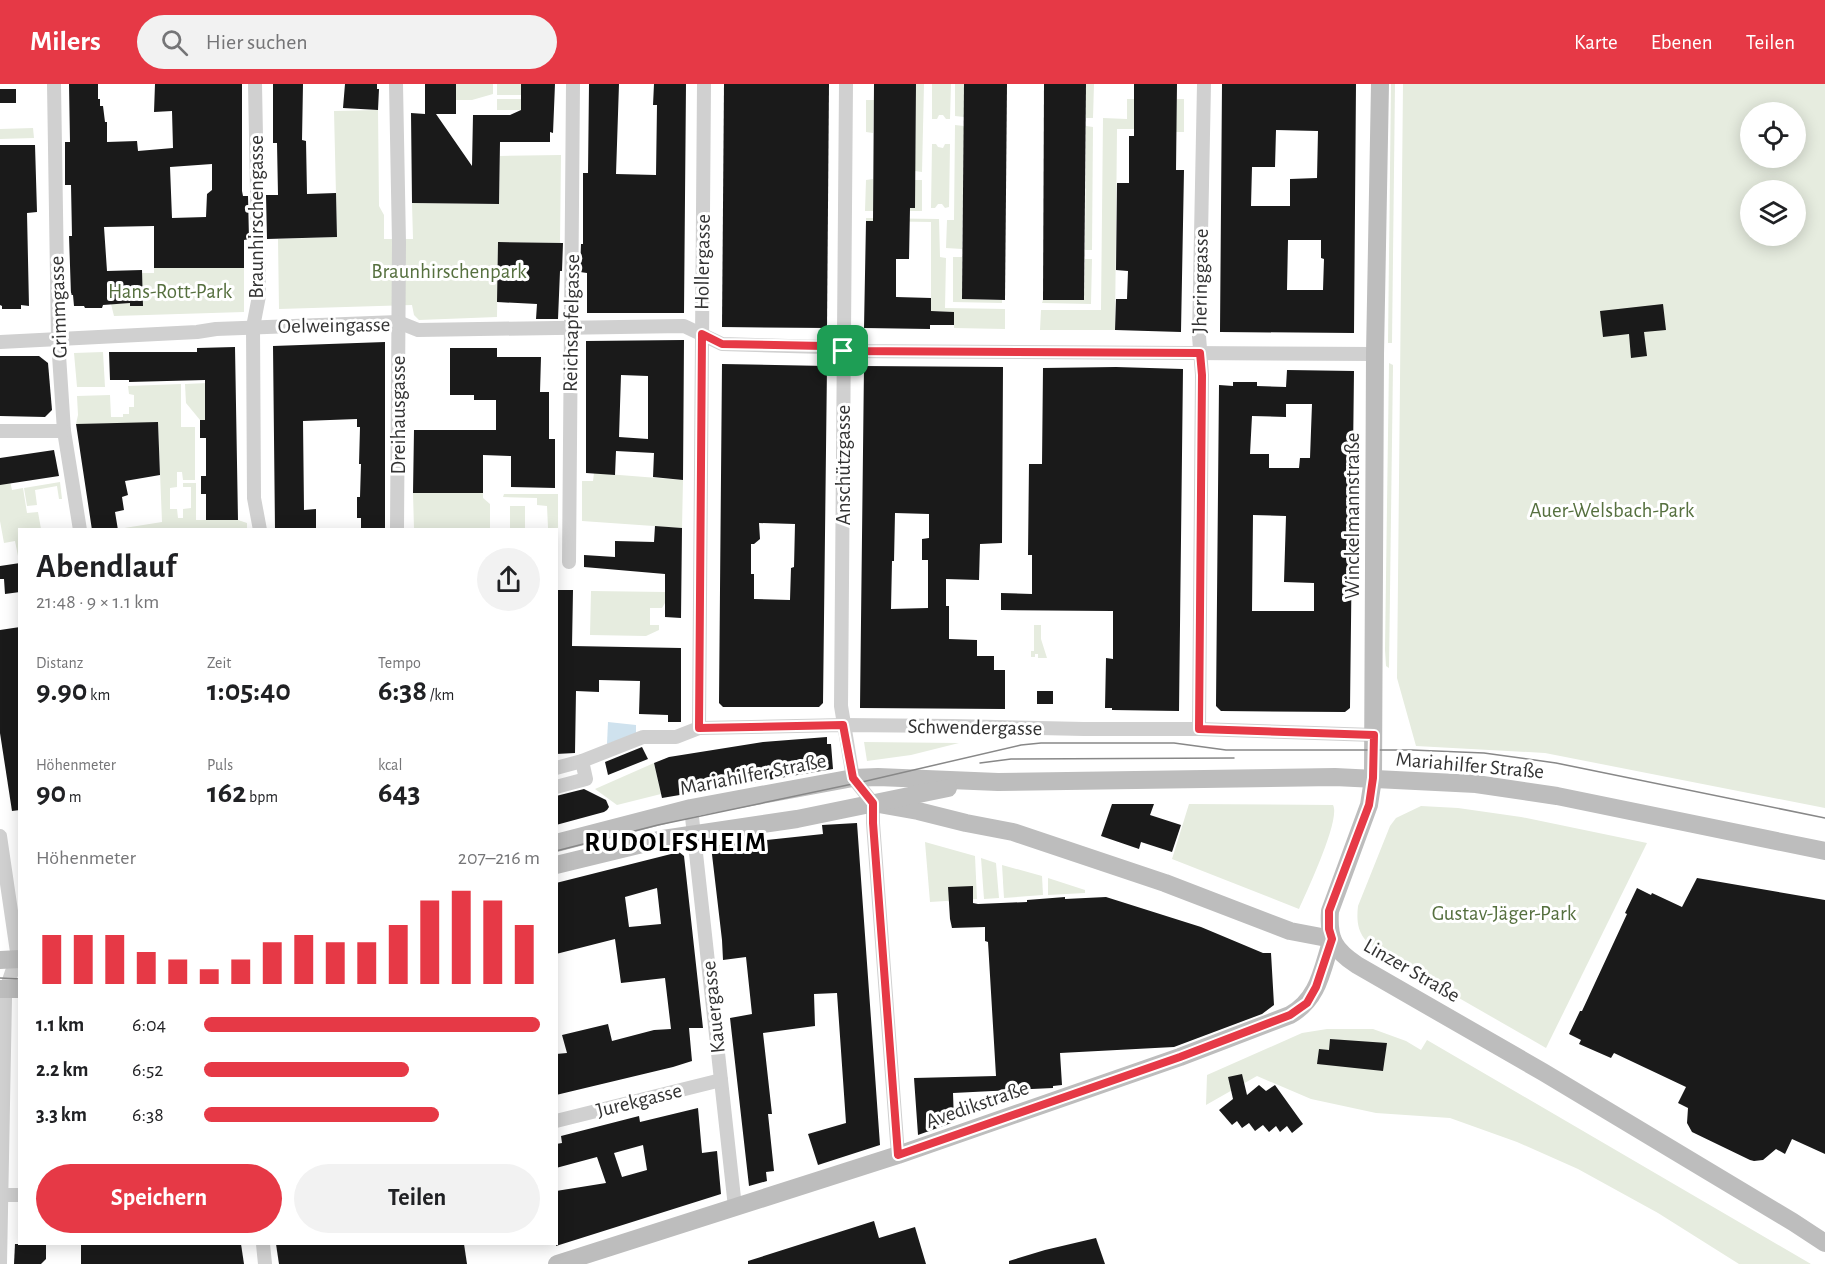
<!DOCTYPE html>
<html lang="de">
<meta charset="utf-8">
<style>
:root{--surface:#fff;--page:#f2f2f2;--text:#202124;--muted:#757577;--accent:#e63946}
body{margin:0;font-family:"Alegreya Sans",sans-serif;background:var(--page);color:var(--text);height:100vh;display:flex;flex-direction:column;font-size:22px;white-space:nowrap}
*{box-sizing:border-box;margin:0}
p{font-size:20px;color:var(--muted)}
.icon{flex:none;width:33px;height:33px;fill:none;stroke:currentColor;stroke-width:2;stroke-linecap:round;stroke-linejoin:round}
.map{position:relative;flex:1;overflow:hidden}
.details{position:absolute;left:18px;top:444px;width:540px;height:717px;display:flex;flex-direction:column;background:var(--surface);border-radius:0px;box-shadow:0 3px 15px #0003}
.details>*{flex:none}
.buttons{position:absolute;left:1740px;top:18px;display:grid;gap:12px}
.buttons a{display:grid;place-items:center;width:66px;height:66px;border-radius:50%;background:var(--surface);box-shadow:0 3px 15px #0003;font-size:30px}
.pin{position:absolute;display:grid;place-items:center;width:51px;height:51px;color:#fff;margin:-26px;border-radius:12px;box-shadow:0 3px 9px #0006}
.round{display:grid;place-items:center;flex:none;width:63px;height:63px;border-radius:32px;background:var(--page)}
.summary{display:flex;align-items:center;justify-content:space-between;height:102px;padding:0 18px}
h1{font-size:33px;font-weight:600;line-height:45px}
.metrics{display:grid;grid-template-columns:repeat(3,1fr);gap:9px;height:102px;padding:6px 18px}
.metrics div{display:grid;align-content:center}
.metrics b{font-size:30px;font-weight:600}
.metrics small{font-size:16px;font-weight:400}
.metrics p{font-size:16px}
.chart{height:168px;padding:12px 18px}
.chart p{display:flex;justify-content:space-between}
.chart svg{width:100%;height:108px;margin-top:6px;stroke:var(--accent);stroke-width:6}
.primary-button{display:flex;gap:12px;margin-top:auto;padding:12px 18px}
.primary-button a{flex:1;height:69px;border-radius:36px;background:var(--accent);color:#fff;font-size:24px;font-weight:600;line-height:69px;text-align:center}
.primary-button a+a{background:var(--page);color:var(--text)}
ul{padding:0 18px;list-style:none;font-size:20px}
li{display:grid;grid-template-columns:96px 72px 1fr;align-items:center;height:45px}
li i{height:15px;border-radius:8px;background:var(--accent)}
header{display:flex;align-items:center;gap:36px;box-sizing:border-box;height:84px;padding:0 30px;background:var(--accent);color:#fff}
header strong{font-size:28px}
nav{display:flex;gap:33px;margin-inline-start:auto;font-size:21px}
.search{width:420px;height:54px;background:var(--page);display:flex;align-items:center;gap:15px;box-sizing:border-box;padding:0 21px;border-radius:33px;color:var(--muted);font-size:22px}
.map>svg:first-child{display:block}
.green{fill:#e6ecdf;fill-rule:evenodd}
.water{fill:#cfe2ee}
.building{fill:#1a1a1a;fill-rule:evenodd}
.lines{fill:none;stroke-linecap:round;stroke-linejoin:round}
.street{stroke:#d0d0d0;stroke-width:14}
.secondary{stroke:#bdbdbd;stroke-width:18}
.tram{stroke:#888;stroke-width:1.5}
.route-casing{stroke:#fff;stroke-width:12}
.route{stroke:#e63946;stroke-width:8}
.labels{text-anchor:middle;stroke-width:6;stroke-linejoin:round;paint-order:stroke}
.street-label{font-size:21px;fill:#333;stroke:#fff}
.park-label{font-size:21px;fill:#56703f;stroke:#fff}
.district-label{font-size:27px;font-weight:bold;letter-spacing:1.5px;fill:#000;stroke:#fff}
</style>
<header>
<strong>Milers</strong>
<div class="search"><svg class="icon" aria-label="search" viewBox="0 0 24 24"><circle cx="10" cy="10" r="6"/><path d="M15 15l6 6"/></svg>Hier suchen</div>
<nav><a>Karte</a><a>Ebenen</a><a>Teilen</a></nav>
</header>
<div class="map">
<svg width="1825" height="1180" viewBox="0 0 1825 1180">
<rect width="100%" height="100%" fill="#fff"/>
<!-- green -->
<g class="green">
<path d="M456,0H493V10L472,16H456Z"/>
<rect x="497" y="0" width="24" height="11"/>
<path d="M916,0H924L922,88L915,87Z"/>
<path d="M932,0H951L950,35H946L943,31H939L937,35H932Z"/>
<path d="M955,0H964V33L955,32Z"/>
<path d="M1086,0H1094L1093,34H1086Z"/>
<path d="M1391,0H1395L1392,259H1388Z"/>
<path d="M1403,0H1825V724L1545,669L1416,662L1397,594ZM1750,28H1796V74H1750ZM1750,106H1796V152H1750Z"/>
<rect x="497" y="15" width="24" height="11"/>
<path d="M1127,15H1135V45H1117L1115,246H1040L1041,226H1101L1103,34L1127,35Z"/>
<path d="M1177,15H1184V48H1176Z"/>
<path d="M866,16H874L873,49L866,48Z"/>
<path d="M378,26L379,122L384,131V155H413L412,119L499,120L500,72L561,71L560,159L498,158L497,233L419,236L414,231L412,221L279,225L278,155L337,153L334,27Z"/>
<path d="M955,41L964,42L962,165L946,164L947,136H954Z"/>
<path d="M1086,42L1093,43L1092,166H1085Z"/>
<path d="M33,44L34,54L0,55V45Z"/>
<path d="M932,60H936L938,63L943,64L945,60H950L949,123L945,124L942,120H938L935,124H931Z"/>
<path d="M873,95V124H915V96H922V127H865L866,96Z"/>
<path d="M866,134L939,135L940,173L946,174L945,224L1005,225V245L954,244V228L931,227V138L866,137Z"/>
<path d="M953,173H962V215L1002,216V219L953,218Z"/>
<path d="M1085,175H1092L1091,220L1042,219L1043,216H1084Z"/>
<path d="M154,184H244V228L114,232L111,220L130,219L131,222H143L142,189H154Z"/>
<path d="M103,268L105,303H77L74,269Z"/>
<path d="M1389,279L1393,281L1389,584L1386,582L1385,566Z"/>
<path d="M208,299L205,336H200L186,319L185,300Z"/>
<path d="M181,300V343H195V396H183L182,388H177V403L170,404V425H177L178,434H183V425L191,424V403H183V399H196V436H238L247,439V445H118L162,438L158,339L76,340L78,331L77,312L110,311L111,333H123V330H129V323H134V311L129,310L128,302Z"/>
<path d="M594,389L683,396L682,444L582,437V397H593Z"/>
<path d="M10,397L12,406L23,404L27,429L38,428L41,445L20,446L19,472H18L15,457L4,459L0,437V399Z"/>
<path d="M60,398L62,415H59L57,402L35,406L37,421L27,422L24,404Z"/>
<path d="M413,409H483V414L490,420V445H414Z"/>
<path d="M504,410H558V480H556V446L545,445L548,444L547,422L537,421V414L503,413Z"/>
<rect x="510" y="422" width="15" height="23"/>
<path d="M591,507L665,508V519L662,524H650V541H659V546L646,552L590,551Z"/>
<path d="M1034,541H1041V555L1047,574H1038V570H1035V573H1031V567H1034Z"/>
<path d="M864,658L959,659L911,671L867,677Z"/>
<path d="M654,679L661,710L617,721L595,705Z"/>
<path d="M1189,720L1333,721C1341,735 1307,807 1299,825L1172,775Z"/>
<path d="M1421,722L1458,724L1521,733L1647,759L1546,964L1384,871C1363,857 1355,848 1358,822L1390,742L1396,734Z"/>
<path d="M925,758L975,772L977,815L930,818Z"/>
<path d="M981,774L996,779L999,814L984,815Z"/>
<path d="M1002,781L1042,792L1043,811L1004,814Z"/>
<path d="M1048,794L1085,806V809L1048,811Z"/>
<path d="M1327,945H1373L1406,957L1421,966L1427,956L1811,1180H1739L1658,1129L1578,1085L1517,1058L1450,1034L1376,1029L1311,1015L1257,992L1206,1021L1207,991L1302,949Z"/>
</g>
<!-- water -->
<path class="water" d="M608,638L636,641V650L607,660Z"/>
<!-- building -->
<g class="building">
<path d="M69,0H98V15H100V22H103L105,38H107V58L137,57L138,67L173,64L172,27L154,28L155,0H242V107L243,112H248L249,155L244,156V184H154V142L104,143L107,187L142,186L143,222H130V219L103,221L102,224H85L84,222H74L73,211H71L69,152H72L71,101H65V58H70ZM212,80V106L207,110L206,133L172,134L170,83Z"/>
<path d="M273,0H303L302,56L306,57L307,110L336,109L337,153L267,155L266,111H278L277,59H273Z"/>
<path d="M345,0H377V5H379L378,26L343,24Z"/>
<path d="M425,0H456V30H436L472,82L473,31H510L521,26V0H555L553,49L550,48V58H500L499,120L412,119L411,29L425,30Z"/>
<path d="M589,0H619L616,90L656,91L657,21H653L654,0H686L684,229H587V189L580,188L581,160H583V89H588Z"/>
<path d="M724,0H829L827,244L722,243Z"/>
<path d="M874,0H916L915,124H910L909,175H896V213L931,214V227L954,228V241H930V245L864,244L866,137H873Z"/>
<path d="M964,0H1007L1005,216L962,215Z"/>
<path d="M1044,0H1086L1084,216H1043Z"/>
<path d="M1134,0H1177L1176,86H1184L1181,248L1115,246L1116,215H1127L1128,187L1116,186L1117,99H1129V52H1134Z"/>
<path d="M1222,0H1356L1354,249L1220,248ZM1276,46L1318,47L1317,94L1290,95V122H1251L1252,83H1275ZM1288,156H1321V174L1324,175L1323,206H1287Z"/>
<rect x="0" y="5" width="16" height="14"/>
<path d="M0,61H35L37,128L27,129L29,222L21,221V225H2V222L0,221Z"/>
<path d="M498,158L563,159L562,187H560L558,235H536L537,220L497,218Z"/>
<path d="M1663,220L1666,246L1644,248L1647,272L1631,274L1629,250L1603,253L1600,227Z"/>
<path d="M684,256L683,396L653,393L654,369L616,367L615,391L586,389V257ZM621,291L648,292V355L619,353Z"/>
<path d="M385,258V446H361V434H357V413H360L361,380H359L360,343H357V335L303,337L304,426L316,425V446H275L273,262Z"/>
<path d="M235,263L238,436H206V410H201V392H206V354H200V336H205V296L129,298V296H110L109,268H197V264Z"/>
<path d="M450,264H497V273H541L540,308H549V355H555V404L511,403V372L483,371V409H413L414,346H496V316H474V311H450Z"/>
<path d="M0,272H39L48,279L52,326L45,333L0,332Z"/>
<path d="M722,280L827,282L823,619L819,623H723L719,619ZM759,439L795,440L794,483L791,484L790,516L754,515V490H751V460H754L760,455Z"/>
<path d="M864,282L1003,283L1002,459L980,460L979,496L946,495V522H949V555L977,556V572H994V586H1005V625L860,624ZM895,429L929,430V454L922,455V476H928V524L891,525L892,477H894Z"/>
<path d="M1116,283L1183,285L1179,627L1112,626V624H1105L1106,574L1113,575V527L1001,526V509L1032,510V471H1028L1029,380H1042L1043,284Z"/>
<path d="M1287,286L1354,287L1350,624L1345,628L1221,627L1216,622L1219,301L1233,302V298H1257V302L1286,303ZM1286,320H1312L1310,374H1300L1299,384H1269V370H1250L1252,332L1286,333ZM1253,431L1286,432L1284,498L1314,499V527H1252Z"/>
<path d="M158,338L160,391L125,397L128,411L122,413L124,426L115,428L118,446H92L76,340Z"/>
<path d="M54,366L59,392L0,401V374Z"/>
<path d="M655,442L682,444L681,534L665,533V490L584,483V471L615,473V457L654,458Z"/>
<path d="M20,479V508L5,510L4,495H0V482Z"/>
<path d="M556,506H573L572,562L681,564V638H668V631L639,630L640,597L599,596V608L576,607L575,669L556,670Z"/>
<path d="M20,543V726L12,727L0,649V546Z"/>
<rect x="1037" y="607" width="16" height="13"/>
<path d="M827,653V660H831L833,685L662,714L654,679L669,673L763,658Z"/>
<path d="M642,663L648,675L608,691L605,678Z"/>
<path d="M584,705L606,716L609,723L607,726L604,728L556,741V712Z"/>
<path d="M1112,720H1154L1150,731L1181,741L1172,768L1141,758L1139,765L1101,752Z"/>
<path d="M857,739L880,1061L818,1081L808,1050L846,1039L837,909L814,910L815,942L763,949L772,1030H768L774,1087L766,1088L767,1097L749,1102L730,934L752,930L746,873L723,876L722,856L711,762L823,750L822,741Z"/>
<path d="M679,768L684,772L703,944H689L692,977L673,983L556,1011V970L567,969L562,951L608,940L612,957L654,946L671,945L665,894L621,899L615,855L556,870V799ZM657,804L661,840L629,843L625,813Z"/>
<path d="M1697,794L1825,816V1070L1792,1055L1785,1070L1776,1065L1763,1076L1754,1077L1750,1076L1692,1048L1687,1039L1688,1024L1678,1019L1686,1003L1614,969L1611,974L1579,960L1581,956L1569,950L1580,927H1582L1627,830L1625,829L1637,804L1651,811L1652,809L1682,823Z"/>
<path d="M973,802V819L978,820L1027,818V816L1065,813V815L1106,813L1201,843L1263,869H1271L1274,921L1262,930L1174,963L1060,969L1062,1001L1053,1002V1004L953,1009L954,1038L918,1051L914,994L996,992L988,858L985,857V843L952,844L950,835L948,803Z"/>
<path d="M1330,955L1387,959L1383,987L1317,980L1319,965L1329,966Z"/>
<path d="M1242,990L1247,1011L1259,1001L1266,1007L1275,1001L1303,1040L1292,1049L1287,1042L1280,1048L1276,1042L1269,1048L1263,1041L1255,1047L1249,1039L1242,1044L1237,1037L1232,1041L1219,1026L1233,1015L1228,993Z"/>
<path d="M698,1024L702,1069L717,1067L721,1110L556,1162V1107L606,1099L597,1073L556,1084V1060L562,1059L561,1052L639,1032L640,1038ZM643,1061L647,1086L622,1093L614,1069Z"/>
<path d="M874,1137L879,1154L915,1143L926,1180H748V1177Z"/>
<path d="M1096,1154L1105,1180H1009V1177L1045,1166Z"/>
<path d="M15,1160H46V1175L41,1180H14Z"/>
<path d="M81,1160H241L244,1180H81Z"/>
<path d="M276,1160H464L467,1180H279Z"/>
</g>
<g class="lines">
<!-- street -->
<g class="street">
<path d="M54,0L58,256L64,347L80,446"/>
<path d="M255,0L259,212L253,243L254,414L260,446"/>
<path d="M396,0L399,159L397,446"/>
<path d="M846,0L841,622L853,694L873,719V739L898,1071"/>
<path d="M0,258L197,248L216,245L398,238L418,246L684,242L722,260L824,263L843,267L1375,270"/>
<path d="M0,347H64"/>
<path d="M569,478L573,0"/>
<path d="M699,644L704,0"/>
<path d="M1199,645L1202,291L1199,252L1204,0"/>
<path d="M556,684L582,677L643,653H676L699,644L843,641L952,642L1084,645H1199L1374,651"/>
<path d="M556,703L586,695L582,677"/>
<path d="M691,724L735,1123"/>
<path d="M0,752L17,868C16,884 6,897 5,914L0,1180"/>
<path d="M556,1037L721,996"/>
<path d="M0,1111H20"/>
<path d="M263,1160L265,1180"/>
</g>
<!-- secondary -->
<g class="secondary">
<path d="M1380,0L1375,270L1373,695L1369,721L1330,827C1328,855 1334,866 1357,881L1543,988L1793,1138L1825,1159"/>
<path d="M873,719L918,727L966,739L1013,748L1165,799L1290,847L1332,855"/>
<path d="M556,759L691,724L853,694L878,693L998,698L1335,693L1476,700L1557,712L1825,767"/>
<path d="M556,781L663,755L797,735L948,704"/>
<path d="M0,876L20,875"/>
<path d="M0,905H20"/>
<path d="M557,1180L898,1071L1180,973L1290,931C1319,915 1322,885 1332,855"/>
</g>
<!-- tram -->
<g class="tram">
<path d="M980,679L1011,675L1234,674"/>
<path d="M556,767L658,741L862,698L1021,661L1041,659H1174L1226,666H1412L1484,669L1556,679L1825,734"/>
<path d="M0,894L20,895"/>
</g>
</g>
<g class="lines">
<!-- route casing -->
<g class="route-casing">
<path id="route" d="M702,250L722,260L824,262L843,267L1200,269L1202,291L1199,645L1374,651L1373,694L1369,721L1329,827V845L1332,855L1316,903L1307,919L1290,931L1180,973L898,1071L873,739V719L853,694L843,641L699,644Z"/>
</g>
<!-- route -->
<use href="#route" class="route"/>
</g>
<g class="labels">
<!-- street labels -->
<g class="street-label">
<text transform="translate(256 133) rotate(-90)" y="7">Braunhirschengasse</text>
<text transform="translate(702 178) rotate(-89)" y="7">Hollergasse</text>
<text transform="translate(1200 197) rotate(-89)" y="7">Jheringgasse</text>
<text transform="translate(58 223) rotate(-92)" y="7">Grimmgasse</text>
<text transform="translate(571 239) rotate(-89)" y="7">Reichsapfelgasse</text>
<text transform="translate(334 241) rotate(-1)" y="7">Oelweingasse</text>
<text transform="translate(398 331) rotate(-90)" y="7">Dreihausgasse</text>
<text transform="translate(843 381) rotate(-90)" y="7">Anschützgasse</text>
<text transform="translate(1352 432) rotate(-90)" y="7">Winckelmannstraße</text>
<text transform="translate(975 643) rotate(1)" y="7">Schwendergasse</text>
<text transform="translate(1470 681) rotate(5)" y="7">Mariahilfer Straße</text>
<text transform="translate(753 690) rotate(-11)" y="7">Mariahilfer Straße</text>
<text transform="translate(1412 886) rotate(30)" y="7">Linzer Straße</text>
<text transform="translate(713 923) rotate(-96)" y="7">Kauergasse</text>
<text transform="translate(639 1016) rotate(-14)" y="7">Jurekgasse</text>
<text transform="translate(977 1020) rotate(-19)" y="7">Avedikstraße</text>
</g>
<!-- park labels -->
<g class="park-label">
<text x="449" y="194">Braunhirschenpark</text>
<text x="170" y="214">Hans-Rott-Park</text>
<text x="1612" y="433">Auer-Welsbach-Park</text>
<text x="1504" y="836">Gustav-Jäger-Park</text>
</g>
<!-- district labels -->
<g class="district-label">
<text x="676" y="767">RUDOLFSHEIM</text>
</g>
</g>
</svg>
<div class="buttons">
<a><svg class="icon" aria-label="locate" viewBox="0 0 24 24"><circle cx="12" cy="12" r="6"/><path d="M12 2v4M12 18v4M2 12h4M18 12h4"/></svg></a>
<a><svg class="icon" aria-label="layers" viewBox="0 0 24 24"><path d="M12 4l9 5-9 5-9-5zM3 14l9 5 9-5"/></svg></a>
</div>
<div class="pin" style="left:843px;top:267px;background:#1e9e55"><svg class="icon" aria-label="arrive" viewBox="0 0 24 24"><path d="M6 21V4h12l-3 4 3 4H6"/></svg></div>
<section class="details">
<div class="summary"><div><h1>Abendlauf</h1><p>21:48 · 9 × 1.1 km</p></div><a class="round"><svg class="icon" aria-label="share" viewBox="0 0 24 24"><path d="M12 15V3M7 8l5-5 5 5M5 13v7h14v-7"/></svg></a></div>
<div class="metrics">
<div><p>Distanz</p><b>9.90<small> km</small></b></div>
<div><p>Zeit</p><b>1:05:40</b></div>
<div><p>Tempo</p><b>6:38<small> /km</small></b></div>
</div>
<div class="metrics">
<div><p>Höhenmeter</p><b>90<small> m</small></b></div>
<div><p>Puls</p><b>162<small> bpm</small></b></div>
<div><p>kcal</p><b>643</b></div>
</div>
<div class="chart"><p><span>Höhenmeter</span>207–216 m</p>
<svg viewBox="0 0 160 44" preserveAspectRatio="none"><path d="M5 44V24M15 44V24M25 44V24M35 44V31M45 44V34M55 44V38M65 44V34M75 44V27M85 44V24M95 44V27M105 44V27M115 44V20M125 44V10M135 44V6M145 44V10M155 44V20"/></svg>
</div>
<ul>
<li><b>1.1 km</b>6:04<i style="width:100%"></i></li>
<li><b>2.2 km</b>6:52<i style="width:61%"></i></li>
<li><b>3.3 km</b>6:38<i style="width:70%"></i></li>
</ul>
<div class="primary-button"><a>Speichern</a><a>Teilen</a></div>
</section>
</div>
